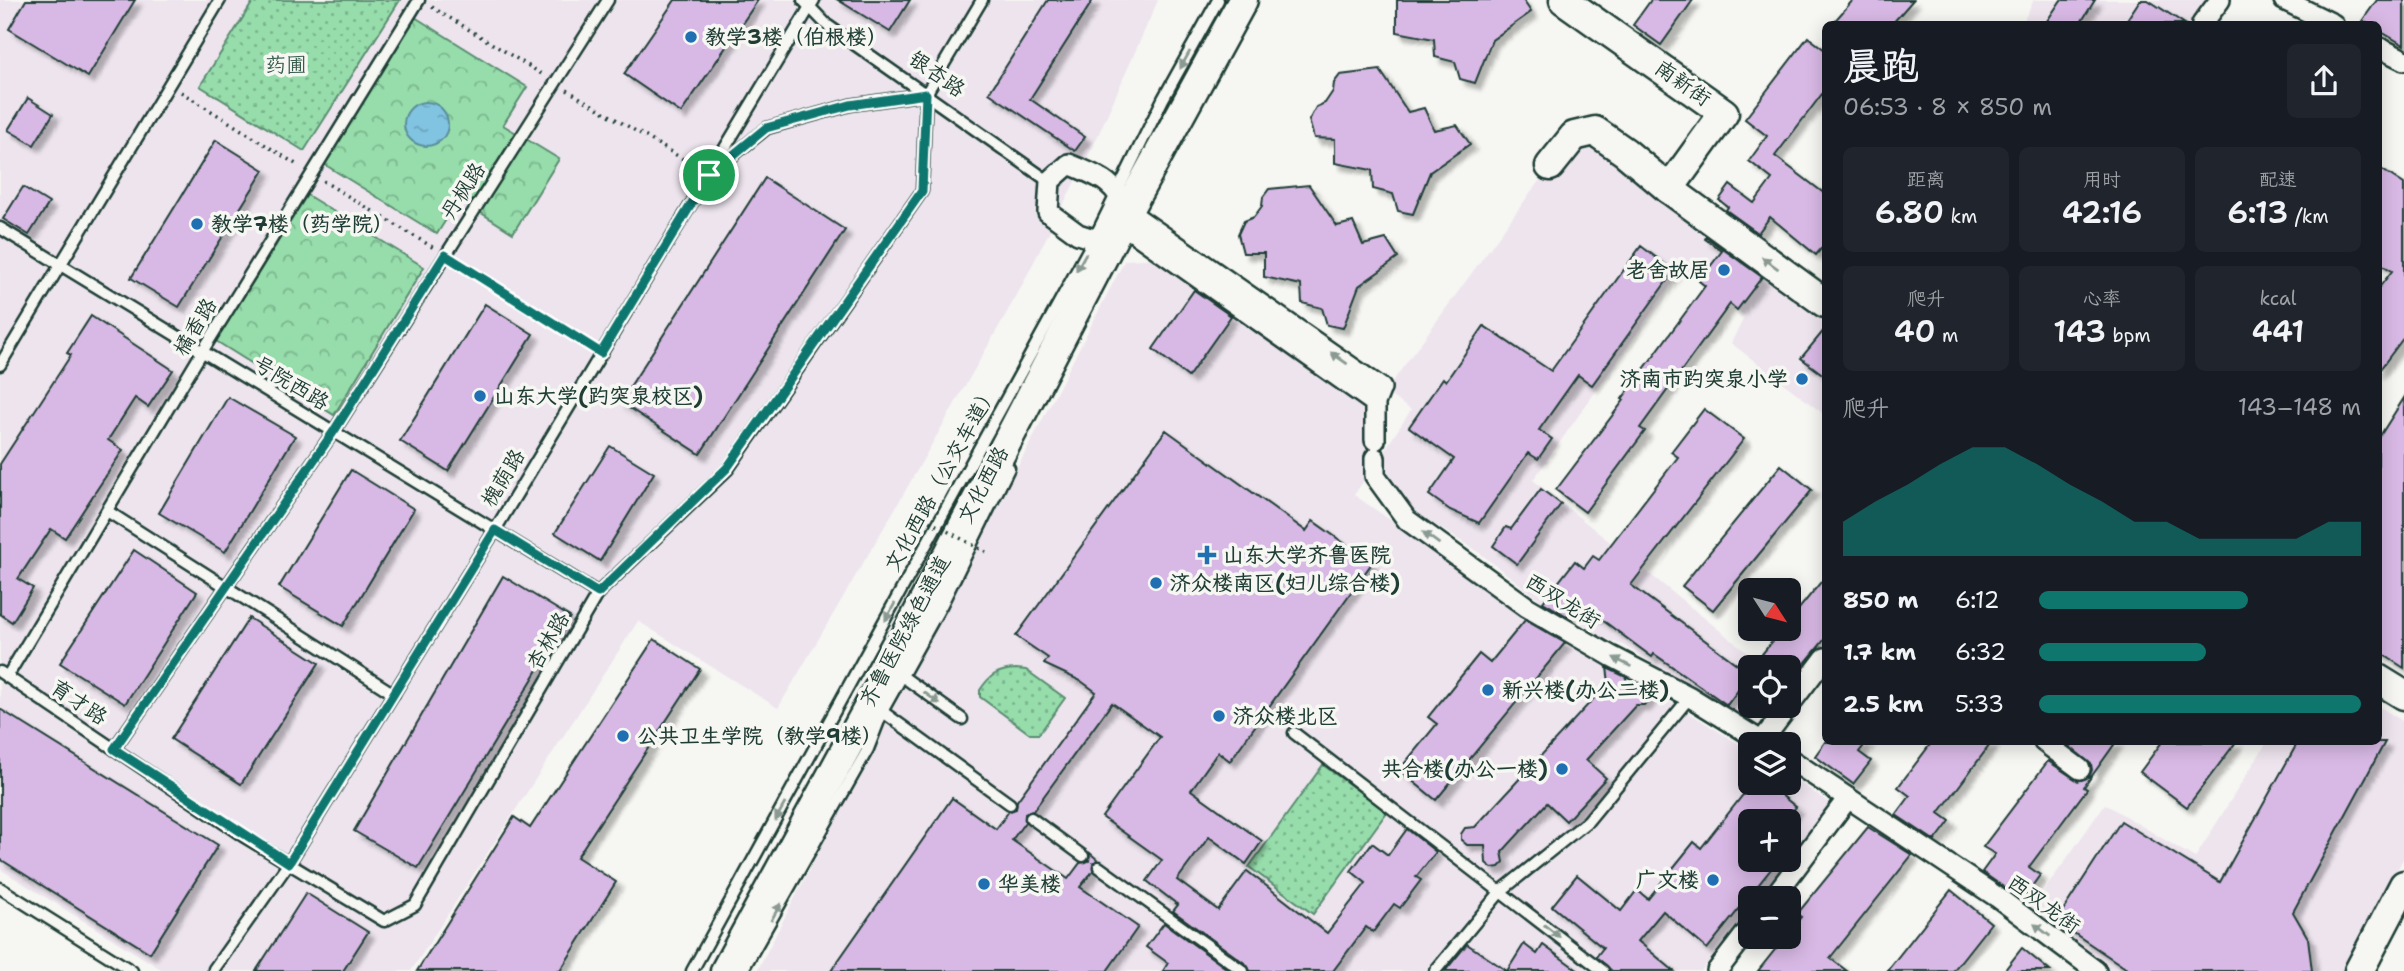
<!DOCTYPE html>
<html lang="zh">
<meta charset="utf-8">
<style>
:root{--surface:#171b24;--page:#20242c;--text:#f1f3f6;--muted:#9ea1a6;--accent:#0f766e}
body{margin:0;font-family:"Shantell Sans","LXGW WenKai TC",sans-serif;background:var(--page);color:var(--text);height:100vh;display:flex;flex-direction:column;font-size:26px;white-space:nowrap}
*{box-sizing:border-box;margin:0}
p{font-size:23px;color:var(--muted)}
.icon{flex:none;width:38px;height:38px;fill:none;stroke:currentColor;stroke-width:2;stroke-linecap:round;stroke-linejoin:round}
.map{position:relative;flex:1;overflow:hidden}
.details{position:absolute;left:1822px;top:21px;width:560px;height:724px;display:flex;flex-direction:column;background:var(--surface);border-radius:10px;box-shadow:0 4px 18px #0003}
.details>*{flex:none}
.needle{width:46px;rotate:126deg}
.buttons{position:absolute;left:1738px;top:578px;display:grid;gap:14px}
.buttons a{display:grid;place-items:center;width:63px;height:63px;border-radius:10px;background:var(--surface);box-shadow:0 4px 18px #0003;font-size:35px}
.pin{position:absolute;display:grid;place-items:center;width:60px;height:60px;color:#fff;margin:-30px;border:4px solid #fff;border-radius:50%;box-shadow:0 2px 7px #0007}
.round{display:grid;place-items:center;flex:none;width:74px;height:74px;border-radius:10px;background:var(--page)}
.head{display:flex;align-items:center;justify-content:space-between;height:119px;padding:0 21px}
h1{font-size:38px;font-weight:600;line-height:52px}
.stats{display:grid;grid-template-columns:repeat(3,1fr);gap:10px;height:119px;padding:7px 21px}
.stats div{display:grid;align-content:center;border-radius:10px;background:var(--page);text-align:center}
.stats b{font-size:30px;font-weight:600}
.stats small{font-size:19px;font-weight:400}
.stats p{font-size:19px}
.chart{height:196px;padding:14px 21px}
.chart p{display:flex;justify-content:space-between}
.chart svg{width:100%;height:126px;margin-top:7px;fill:var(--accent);opacity:.7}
ul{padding:0 21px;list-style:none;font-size:23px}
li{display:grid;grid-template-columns:112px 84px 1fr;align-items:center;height:52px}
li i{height:18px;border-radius:9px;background:var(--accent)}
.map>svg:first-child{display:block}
.built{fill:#ede4ee;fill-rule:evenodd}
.park{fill:url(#park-crowns);stroke:#5a8d70;stroke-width:2}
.garden{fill:url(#garden-dots);stroke:#5a8d70;stroke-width:2}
.water{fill:url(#water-ripples);stroke:#5a8e9c;stroke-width:2}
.building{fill:#d8b9e5;stroke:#1f3d34;stroke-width:2;filter:url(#shadow)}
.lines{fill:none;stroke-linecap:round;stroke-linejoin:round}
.lane-casing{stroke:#1f3d34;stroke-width:15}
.street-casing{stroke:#1f3d34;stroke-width:24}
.secondary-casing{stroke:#1f3d34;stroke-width:33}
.path{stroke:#1f3d34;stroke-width:3.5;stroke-dasharray:2 5;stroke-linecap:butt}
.lane{stroke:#f6f6f2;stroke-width:10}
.street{stroke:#f6f6f2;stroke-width:19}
.secondary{stroke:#f6f6f2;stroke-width:28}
.path-bridge{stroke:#1f3d34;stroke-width:3.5;stroke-dasharray:2 5;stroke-linecap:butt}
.oneway{fill:#8a9a93}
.route-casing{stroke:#fff;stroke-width:14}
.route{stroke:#0f766e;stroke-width:9}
.poi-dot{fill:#1f6fb2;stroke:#f6f6f2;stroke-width:2.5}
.labels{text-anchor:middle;stroke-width:7;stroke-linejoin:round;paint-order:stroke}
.poi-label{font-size:21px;font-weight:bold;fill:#1f3d34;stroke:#f6f6f2;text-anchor:start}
.park-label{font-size:21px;fill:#375d4c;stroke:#f6f6f2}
.street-label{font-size:21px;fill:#1f3d34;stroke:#f6f6f2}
</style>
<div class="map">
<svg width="2404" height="971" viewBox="0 0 2404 971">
<defs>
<pattern id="park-crowns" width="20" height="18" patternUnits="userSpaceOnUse" patternTransform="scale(1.75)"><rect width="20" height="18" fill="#96ddab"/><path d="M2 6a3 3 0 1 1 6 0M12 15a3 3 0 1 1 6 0" fill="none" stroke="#7ab48c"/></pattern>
<pattern id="garden-dots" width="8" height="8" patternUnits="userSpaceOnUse" patternTransform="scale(1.75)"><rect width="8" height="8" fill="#96ddab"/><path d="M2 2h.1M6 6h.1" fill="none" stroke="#7ab48c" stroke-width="1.8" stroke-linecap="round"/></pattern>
<pattern id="water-ripples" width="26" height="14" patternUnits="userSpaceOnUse" patternTransform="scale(1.75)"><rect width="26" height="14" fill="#81c4e1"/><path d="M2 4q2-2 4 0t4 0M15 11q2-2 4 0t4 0" fill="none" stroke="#69a0b7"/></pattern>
<filter id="shadow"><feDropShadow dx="6" dy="6" stdDeviation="2" flood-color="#0004"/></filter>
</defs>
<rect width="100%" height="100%" fill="#f6f6f2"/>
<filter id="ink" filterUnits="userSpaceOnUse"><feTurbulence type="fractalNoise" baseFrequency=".0143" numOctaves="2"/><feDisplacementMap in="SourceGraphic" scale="14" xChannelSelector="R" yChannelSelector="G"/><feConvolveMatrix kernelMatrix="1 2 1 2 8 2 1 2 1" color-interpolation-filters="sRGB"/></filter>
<g filter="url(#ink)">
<!-- built -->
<g class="built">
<path d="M0,0H1158L1095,142L1019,291L900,500L778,708L638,621L411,971H164L0,869Z"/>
<path d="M2034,0H2207L2190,24H2022Z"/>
<path d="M1595,131L1825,315V415L1731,343L1745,316L1682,269L1533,480L1765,667H1750V705H1763L1749,723L1623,645L1602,637L1558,607L1544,603L1481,554L1403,504L1377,462L1411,410L1385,392L1550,166Z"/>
<path d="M1161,258L1363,402L1369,473L1354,495L1529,616L1564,644L1625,670L1626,678L1635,688H1642L1681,708L1750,751V782H1788L1789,776L1833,805L1759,898H1750V909L1701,971H757L1125,260ZM1750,821H1788V859H1750Z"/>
<path d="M2378,706L2404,722V857L2343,971H2084L2021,924L2105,804L2195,858L2267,742H2378Z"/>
</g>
<!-- park -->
<g class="park">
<path d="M410,14L527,87L503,125L559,159L513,233L459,199L437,234L319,161Z"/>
<path d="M307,195L424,267L334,415L216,341Z"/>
</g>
<!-- garden -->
<g class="garden">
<path d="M254,0H400L304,151L200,86Z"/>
<path d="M1016,669L1026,670L1065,698L1039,734H1030L980,697V690C990,675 997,670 1016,669Z"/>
<path d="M1323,765L1387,812L1313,914L1249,867Z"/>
</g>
<!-- water -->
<circle class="water" cx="426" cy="124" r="22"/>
<!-- building -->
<g class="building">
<path d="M26,0H135L88,77L9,29Z"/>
<path d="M675,0H758L681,113L624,74Z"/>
<path d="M838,0H910L890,32Z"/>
<path d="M1048,0H1093L1030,99L1085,137L1075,151L989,93Z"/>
<path d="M1397,0H1523L1531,12L1492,40L1475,83L1460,79L1455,62L1435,57L1434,39L1397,32Z"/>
<path d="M1651,0H1693L1661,45L1633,25Z"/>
<path d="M1853,0H1913L1892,24H1832Z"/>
<path d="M2061,0H2095L2080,24H2045Z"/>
<path d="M2140,0H2148L2185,24H2124Z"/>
<path d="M2377,0H2404V45L2378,30V24H2369L2362,21Z"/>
<path d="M1808,37L1825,50V90L1775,156L1825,194V244L1816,255L1770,217L1758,233L1726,210L1728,207L1719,200L1730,185L1754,203L1772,179L1749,161L1767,136L1745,119Z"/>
<path d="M1380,70L1408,112L1424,108L1434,130L1457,125L1470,144L1430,172L1413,214L1398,211L1393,194L1373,189L1372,170L1335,163V139L1314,138L1309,120L1316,107L1325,103L1333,91L1334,83L1340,75Z"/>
<path d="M28,98L53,114L34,145L8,130Z"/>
<path d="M216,140L264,170L179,307L131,278Z"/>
<path d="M2378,167L2404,184V337L2378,372V289L2392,271L2378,262Z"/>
<path d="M765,178L845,230L700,454L620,402Z"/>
<path d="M1309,185L1337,226L1353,222L1363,245L1386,239L1398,258L1359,286L1343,328L1327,325L1322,308L1302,303L1301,285L1264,277V253H1243L1238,234L1244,221L1254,217L1262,206L1263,197L1269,189Z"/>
<path d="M23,187L49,203L29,235L3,219Z"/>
<path d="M1706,237L1762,277L1737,310L1730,304L1640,428L1645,431L1585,512L1556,490L1624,400L1622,399L1705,286L1699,281L1722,251L1705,239Z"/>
<path d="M1641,246L1674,271L1592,385L1578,375L1539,430L1552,439L1538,459L1528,453L1479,523L1450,510L1429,495L1454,459L1409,427L1443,378L1446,381L1484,326L1551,371Z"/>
<path d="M1194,290L1231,316L1188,377L1153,349Z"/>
<path d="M485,304L533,334L448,471L400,441Z"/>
<path d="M91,316L173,370L148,407L135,398L108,440L123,450L65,538L51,529L18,579L33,588L12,622L0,614V464L71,355L67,353Z"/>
<path d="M1825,329V376L1801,358Z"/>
<path d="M228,397L295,436L225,552L159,513Z"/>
<path d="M2404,398V668L2378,651V439Z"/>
<path d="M1704,409L1744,439L1631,585L1750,674L1727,705L1654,654L1652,657L1578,602L1567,616L1543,602L1575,561L1584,568L1593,556L1599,560L1678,457L1671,452Z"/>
<path d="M1166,430L1306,531L1313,521L1372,563L1230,761L1218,752L1191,790L1262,841L1246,864L1209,837L1177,880L1218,910L1247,871L1327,933L1366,883L1351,871L1372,843L1388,855L1407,829L1436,852L1416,877L1421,880L1400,908L1394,904L1373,932L1366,927L1333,971H1250L1247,965L1173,911L1178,905L1147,881L1162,860L1102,817L1160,737L1112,703L1033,811L1025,814V822L1012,840L1068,879L1080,863L1089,861L1090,853L1098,860L1093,863V871L1080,887L1138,927L1107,971H831L952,798L996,829L1009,811L1016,809L1017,801L1096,692L1081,681L1044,664L1048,658L1016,636Z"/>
<path d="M610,446L654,473L600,561L555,533Z"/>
<path d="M1781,465L1812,490L1713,610L1682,586Z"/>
<path d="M351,470L414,509L343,626L279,587Z"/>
<path d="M1541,489L1561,504L1517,564L1493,546L1506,527L1511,529Z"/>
<path d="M134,550L197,592L125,704L60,663Z"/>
<path d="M503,576L570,617L418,868L354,831Z"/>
<path d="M1825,577V639L1788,684V667H1778L1762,654L1783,628H1788V622Z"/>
<path d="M249,618L319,663L241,784L171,739Z"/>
<path d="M1525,620L1565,643L1436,800L1399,770L1437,724L1428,717L1479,654L1490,663Z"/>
<path d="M654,639L700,669L577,857L616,882L560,971H417L514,817L530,828Z"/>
<path d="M1607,668L1626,677L1627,688H1642L1648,692L1649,699L1644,705H1636L1586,760L1606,778L1566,821L1547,803L1502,852L1504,862L1499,867L1492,868L1486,863L1485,845H1467L1461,840V834L1465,828L1475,827L1609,682Z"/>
<path d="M0,709L218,845L150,953L0,859Z"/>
<path d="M1825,742H1867L1859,752L1871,761L1853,784L1815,756Z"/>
<path d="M1932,742H1992L1939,813L1950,821L1935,841L1896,815L1910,796L1898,787Z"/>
<path d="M2064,742H2116L2084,787L2087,789L2029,867L2040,875L2022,900L1982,872L1995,854L1983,847L2048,761L2078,781L2089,777L2092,770L2091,764Z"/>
<path d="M2162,742H2236L2187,807L2140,772Z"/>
<path d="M2298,742H2385L2293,912L2308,938L2312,971H2130L2056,921L2121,821L2220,882Z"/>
<path d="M1753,782H1765L1796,807L1785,821H1750V859H1779L1707,949L1663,911L1638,941L1674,971H1612L1596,957L1603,948L1552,906L1577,875L1621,911L1637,890L1648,899L1694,842L1701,848Z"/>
<path d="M1868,827L1912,855L1830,958L1847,971H1758L1786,936H1788V933L1801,917L1797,914Z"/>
<path d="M1951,890L1991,923L1953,971H1887Z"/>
<path d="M306,893L368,932L343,971H256Z"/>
<path d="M1164,923L1230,971H1163L1168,963L1146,947Z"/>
<path d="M1467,944L1507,971H1445Z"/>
<path d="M1524,944L1537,954L1543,945L1579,971H1507Z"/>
<path d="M2022,948L2050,971H2004Z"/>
</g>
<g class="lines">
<!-- lane casing -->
<g class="lane-casing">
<g id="lane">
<path d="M803,0L827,25L1047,180"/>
<path d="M715,170L767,128L850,105L926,94"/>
<path d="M0,228L598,593"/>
<path d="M0,365L220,0"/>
<path d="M107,511L394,694"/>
<path d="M0,672L243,836L384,921L415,905L598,593L728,469L922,191L926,94L982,0"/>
<path d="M902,676L962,719"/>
<path d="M7,677L202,352L419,0"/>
<path d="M883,712L1010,804"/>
<path d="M1294,733L1603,971"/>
<path d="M114,749L334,431L608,0"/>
<path d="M1031,818L1083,856"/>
<path d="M1099,867L1243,971"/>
<path d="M0,888L132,971"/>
<path d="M214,969L289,863L495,530L814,0"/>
<path d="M692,971L1094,239L1163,99L1218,0"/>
<path d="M742,971L868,749L884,708L942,604L1009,468"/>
<path d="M1435,971L1501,891L1588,821L1690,697"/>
</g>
</g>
<!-- street casing -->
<g class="street-casing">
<g id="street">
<path d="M2284,0L2333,24"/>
<path d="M2202,24L2220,0"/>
<path d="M2378,47L2404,60"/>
<path d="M1375,440V403L1381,388L1127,211C1114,180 1099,177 1069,164L1050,181L1048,212L1078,234L1094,239L1121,223L1375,403"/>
<path d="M1375,458V476L1407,520L1527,607L1611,656L1690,697L1766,744"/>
<path d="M1762,741L1825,658"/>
<path d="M2044,742L2080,769"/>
<path d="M1788,758L1997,897L2096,971"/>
<path d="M1773,898L1848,798"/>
<path d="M1717,971L1750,928"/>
</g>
</g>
<!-- secondary casing -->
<g class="secondary-casing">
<g id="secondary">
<path d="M1550,166L1574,136L1595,131L1625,152L1669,189L1724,113L1564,0"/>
<path d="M1669,189L1825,303"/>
<path d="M2378,679L2404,695"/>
<path d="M725,971L873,699L1121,223L1243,0"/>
<path d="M2359,971L2404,885"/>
</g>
</g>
<!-- path -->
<g class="path">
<path d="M432,7L545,76"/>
<path d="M567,90L698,168"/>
<path d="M181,92L299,166"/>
<path d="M323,181L434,248"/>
<path d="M458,263L591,346"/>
</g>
<!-- lane -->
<use href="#lane" class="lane"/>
<!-- street -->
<use href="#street" class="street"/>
<!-- secondary -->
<use href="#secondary" class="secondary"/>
<!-- path-bridge -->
<path class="path-bridge" d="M923,518L986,552"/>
</g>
<!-- one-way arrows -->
<defs><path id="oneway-solid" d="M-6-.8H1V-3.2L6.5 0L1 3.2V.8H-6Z" transform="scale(1.75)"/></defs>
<g class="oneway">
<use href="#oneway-solid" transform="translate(1185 60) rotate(119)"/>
<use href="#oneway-solid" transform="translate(1081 262) rotate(119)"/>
<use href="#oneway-solid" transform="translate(1770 263) rotate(-144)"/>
<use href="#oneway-solid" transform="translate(1339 358) rotate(-145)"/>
<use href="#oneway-solid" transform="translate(1431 538) rotate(-144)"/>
<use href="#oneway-solid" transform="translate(890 612) rotate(119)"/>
<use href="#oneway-solid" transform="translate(1622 662) rotate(-153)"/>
<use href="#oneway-solid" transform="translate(932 698) rotate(36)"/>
<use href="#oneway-solid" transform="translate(780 812) rotate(119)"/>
<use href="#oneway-solid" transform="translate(776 912) rotate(-60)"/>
<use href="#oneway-solid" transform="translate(2042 930) rotate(-143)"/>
<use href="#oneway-solid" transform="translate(1552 931) rotate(38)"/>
</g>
</g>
<g class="lines" filter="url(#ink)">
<!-- route casing -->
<g class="route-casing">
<path id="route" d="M926,94L922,191L727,468L598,593L495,530L289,863L114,749L334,431L445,255L601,353L709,175L766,128L850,105Z"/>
</g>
<!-- route -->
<use href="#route" class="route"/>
</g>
<!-- markers -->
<g class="poi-dot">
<circle cx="691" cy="37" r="7"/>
<circle cx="197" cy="224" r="7"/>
<circle cx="1724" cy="270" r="7"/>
<circle cx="1802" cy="379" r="7"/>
<circle cx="480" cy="396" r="7"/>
<path d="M1203.5 544.5h7v7h7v7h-7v7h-7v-7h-7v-7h7z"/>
<circle cx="1156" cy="583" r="7"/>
<circle cx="1488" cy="690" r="7"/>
<circle cx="1219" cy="716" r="7"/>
<circle cx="623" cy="736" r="7"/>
<circle cx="1562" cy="769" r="7"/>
<circle cx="1713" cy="880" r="7"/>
<circle cx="984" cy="884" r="7"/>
</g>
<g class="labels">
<!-- poi labels -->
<g class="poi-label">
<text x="705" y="44">教学3楼（伯根楼）</text>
<text x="211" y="231">教学7楼（药学院）</text>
<text x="1710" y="277" text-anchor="end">老舍故居</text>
<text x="1788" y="386" text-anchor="end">济南市趵突泉小学</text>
<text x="494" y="403">山东大学(趵突泉校区)</text>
<text x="1223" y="562">山东大学齐鲁医院</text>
<text x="1170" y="590">济众楼南区(妇儿综合楼)</text>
<text x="1502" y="697">新兴楼(办公二楼)</text>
<text x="1233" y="723">济众楼北区</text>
<text x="637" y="743">公共卫生学院（教学9楼）</text>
<text x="1548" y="776" text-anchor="end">共合楼(办公一楼)</text>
<text x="1699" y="887" text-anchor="end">广文楼</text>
<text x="998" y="891">华美楼</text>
</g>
<!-- park labels -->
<g class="park-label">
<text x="286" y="72">药圃</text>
</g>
<!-- street labels -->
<g class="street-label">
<text transform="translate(937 74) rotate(35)" y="7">银杏路</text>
<text transform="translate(1683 83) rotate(35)" y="7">南新街</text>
<text transform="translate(463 191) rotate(-57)" y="7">丹枫路</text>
<text transform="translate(195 327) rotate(-59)" y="7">橘香路</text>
<text transform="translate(291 383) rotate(31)" y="7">号院西路</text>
<text transform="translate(503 478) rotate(-59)" y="7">槐荫路</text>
<text transform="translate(941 478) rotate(-61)" y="7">文化西路（公交车道）</text>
<text transform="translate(983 485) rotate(-62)" y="7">文化西路</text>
<text transform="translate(1563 601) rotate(32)" y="7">西双龙街</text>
<text transform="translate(905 631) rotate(-62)" y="7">齐鲁医院绿色通道</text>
<text transform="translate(548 641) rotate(-60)" y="7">杏林路</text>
<text transform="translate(79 702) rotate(34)" y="7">育才路</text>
<text transform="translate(2044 904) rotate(36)" y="7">西双龙街</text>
</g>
</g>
</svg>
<div class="buttons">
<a><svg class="needle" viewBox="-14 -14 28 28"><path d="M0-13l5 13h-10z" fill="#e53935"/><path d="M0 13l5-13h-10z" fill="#9ea1a6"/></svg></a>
<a><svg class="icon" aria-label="locate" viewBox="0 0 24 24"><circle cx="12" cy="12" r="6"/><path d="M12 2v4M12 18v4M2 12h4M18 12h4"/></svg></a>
<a><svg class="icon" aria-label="layers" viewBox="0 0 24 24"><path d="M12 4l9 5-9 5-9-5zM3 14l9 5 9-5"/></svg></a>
<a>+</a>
<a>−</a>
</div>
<div class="pin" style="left:709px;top:175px;background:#1e9e55"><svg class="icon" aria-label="arrive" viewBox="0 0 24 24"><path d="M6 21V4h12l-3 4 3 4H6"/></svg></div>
<section class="details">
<div class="head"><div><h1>晨跑</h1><p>06:53 · 8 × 850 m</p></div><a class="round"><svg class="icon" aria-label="share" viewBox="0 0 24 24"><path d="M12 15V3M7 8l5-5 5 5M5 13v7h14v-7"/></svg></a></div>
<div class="stats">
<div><p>距离</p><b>6.80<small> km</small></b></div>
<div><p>用时</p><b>42:16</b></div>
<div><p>配速</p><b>6:13<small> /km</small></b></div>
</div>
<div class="stats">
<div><p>爬升</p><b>40<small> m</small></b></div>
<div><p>心率</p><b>143<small> bpm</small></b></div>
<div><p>kcal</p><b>441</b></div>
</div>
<div class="chart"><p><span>爬升</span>143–148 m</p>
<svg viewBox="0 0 160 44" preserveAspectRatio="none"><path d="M0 44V32L10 25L20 19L30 12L40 6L50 6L60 12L70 19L80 25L90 32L100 32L110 38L120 38L130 38L140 38L150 32L160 32V44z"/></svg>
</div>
<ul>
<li><b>850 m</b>6:12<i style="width:65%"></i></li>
<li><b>1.7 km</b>6:32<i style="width:52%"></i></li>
<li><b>2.5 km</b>5:33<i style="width:100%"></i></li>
</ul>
</section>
</div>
